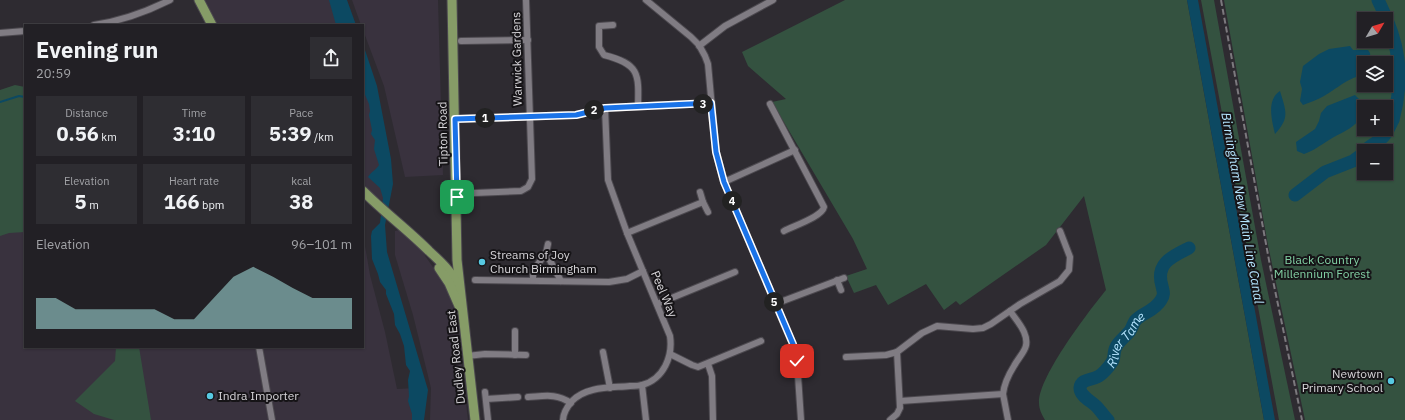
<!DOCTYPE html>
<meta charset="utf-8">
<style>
:root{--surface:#222025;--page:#2e2d32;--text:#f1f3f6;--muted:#a2a3a7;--line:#3f3e42;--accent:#8bbbb9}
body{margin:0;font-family:"IBM Plex Sans",sans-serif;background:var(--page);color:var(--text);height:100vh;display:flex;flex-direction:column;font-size:15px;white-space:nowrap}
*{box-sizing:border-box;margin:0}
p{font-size:13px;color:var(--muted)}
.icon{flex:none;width:22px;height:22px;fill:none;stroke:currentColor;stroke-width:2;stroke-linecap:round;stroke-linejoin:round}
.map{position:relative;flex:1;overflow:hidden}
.sheet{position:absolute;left:24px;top:24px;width:340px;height:324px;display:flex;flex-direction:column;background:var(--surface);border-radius:0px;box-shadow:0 1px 3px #0004,0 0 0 1px var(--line)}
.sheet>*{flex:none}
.needle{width:26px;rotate:52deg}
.controls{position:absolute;left:1357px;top:12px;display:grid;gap:8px}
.controls a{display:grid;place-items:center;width:36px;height:36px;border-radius:0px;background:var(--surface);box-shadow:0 1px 3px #0004,0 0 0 1px var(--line);font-size:20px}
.pin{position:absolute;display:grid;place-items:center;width:34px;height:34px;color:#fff;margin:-17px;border-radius:8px;box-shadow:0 2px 6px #0006}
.km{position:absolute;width:20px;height:20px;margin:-10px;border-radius:50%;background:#222;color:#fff;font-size:11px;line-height:20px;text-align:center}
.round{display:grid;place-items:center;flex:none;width:42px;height:42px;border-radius:0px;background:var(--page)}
.summary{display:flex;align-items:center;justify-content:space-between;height:68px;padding:0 12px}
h1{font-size:22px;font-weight:700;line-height:30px}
.metrics{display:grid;grid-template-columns:repeat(3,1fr);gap:6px;height:68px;padding:4px 12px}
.metrics div{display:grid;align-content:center;border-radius:0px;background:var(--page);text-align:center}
.metrics b{font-size:20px;font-weight:700}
.metrics small{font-size:11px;font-weight:400}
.metrics p{font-size:11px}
.chart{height:112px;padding:8px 12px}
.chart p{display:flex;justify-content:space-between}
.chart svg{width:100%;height:72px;margin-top:4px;fill:var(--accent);opacity:.7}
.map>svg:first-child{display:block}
.built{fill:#39323e}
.green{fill:#345240;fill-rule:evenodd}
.water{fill:#0c4962}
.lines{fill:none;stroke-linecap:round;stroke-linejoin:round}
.stream{stroke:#0c4962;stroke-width:2}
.river{stroke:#0c4962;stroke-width:13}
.minor-casing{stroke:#4c494f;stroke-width:8}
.primary-casing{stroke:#4c494f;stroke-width:11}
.minor{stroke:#807c83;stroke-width:6}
.primary{stroke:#869c67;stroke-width:9}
.rail{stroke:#7c797e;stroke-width:2;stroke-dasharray:6 3;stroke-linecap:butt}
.route-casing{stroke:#fff;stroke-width:8}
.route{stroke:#1a73e8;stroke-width:5}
.poi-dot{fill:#57c9e2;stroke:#161417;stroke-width:1.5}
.labels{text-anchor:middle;stroke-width:4;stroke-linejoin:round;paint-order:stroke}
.street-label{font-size:12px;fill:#d7d5d9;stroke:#161417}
.poi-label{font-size:12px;fill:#d7d5d9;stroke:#161417;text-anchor:start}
.park-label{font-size:12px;fill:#83d2a5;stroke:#161417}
.water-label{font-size:13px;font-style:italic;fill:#b4e4fe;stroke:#161417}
</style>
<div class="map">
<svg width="1405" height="420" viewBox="0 0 1405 420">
<rect width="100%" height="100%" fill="#2e2b31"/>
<!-- built -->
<g class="built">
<path d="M199,0H336L345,25H212Z"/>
<path d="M352,0H438L443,175L405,177L384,86L363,30V25H361Z"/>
<path d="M363,74L376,109L386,203L378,198L376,205L363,191Z"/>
<path d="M25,216V347H363V247L365,246L370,275L385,332L397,389L416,388L417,420H0V219Z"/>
<path d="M399,230L421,250L446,286L453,307L457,324L468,420H430L431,388L413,315L395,255V231Z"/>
</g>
<!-- green -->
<g class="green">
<path d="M845,0H1187L1264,420H1045C1042,415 1039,409 1039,403C1038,377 1089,311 1106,290L1084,196L1046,245L960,305L956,301L944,310L926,284L888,305L876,285L854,293L846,276L867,269L853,239L772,102L786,99L748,66L742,52Z"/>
<path d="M1201,0H1214L1261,260L1295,420H1279Z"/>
<path d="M1224,0H1405V420H1305L1268,245ZM1364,19H1386V41H1364ZM1364,63H1386V85H1364ZM1364,107H1386V129H1364ZM1364,151H1386V173H1364Z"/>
<path d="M15,85L25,87V232L9,233L0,236V90Z"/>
<path d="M116,347H139L151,420H114L94,414L75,401L115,361Z"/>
</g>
<!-- water -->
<g class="water">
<path d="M329,0H347L356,25H336Z"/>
<path d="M1187,0H1198L1275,420H1264Z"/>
<path d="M363,44L377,86L391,159L393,184L385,225L387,252L428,390L424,420H412V414L408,401L409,396L408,380L410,371L406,365L404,346L400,334L395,325L394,314L386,294V290L380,282L378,274L372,259L371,236L372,231L380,223L383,198L380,188L368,177C371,172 376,170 379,165L374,149L375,140L371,134L372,130L369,115L370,111L369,104L363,90Z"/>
<path d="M1350,46L1353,50H1368L1370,53L1371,63H1364V76C1351,75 1335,90 1324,96C1317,100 1310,102 1303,105L1300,101L1302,89L1300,82L1303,66L1319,54L1329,49Z"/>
<path d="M1280,91C1286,111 1290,118 1275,134C1272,121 1266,100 1280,91Z"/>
<path d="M1355,95L1365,105C1363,109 1363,114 1360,119C1351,130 1340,133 1329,140C1319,146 1315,150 1304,154L1297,151L1296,142L1315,129L1319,121L1321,113L1327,106Z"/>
</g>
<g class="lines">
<!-- stream -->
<g class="stream">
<path d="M1386,82L1387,83"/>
<path d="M1394,86L1404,77"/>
<path d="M0,102L19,96L25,97"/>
</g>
<!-- river -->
<g class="river">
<path d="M1365,151C1370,145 1377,143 1382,138C1387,134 1390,125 1393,120C1405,75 1399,41 1378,0"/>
<path d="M1295,195L1325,172L1353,161L1364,153"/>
<path id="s1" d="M1108,420C1104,416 1100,410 1096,406C1091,401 1080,396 1080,388C1081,379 1091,380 1097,377C1102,375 1109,367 1112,362C1115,358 1113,352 1116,347C1119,341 1125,337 1130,331C1132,328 1133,324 1135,321C1141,313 1154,312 1161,300C1165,294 1163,291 1162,286C1155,263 1173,256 1189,248"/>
</g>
<!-- minor casing -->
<g class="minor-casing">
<g id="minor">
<path d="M646,0L691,37L699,45L705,56L708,64L716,152L724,182L793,345L797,361L801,420"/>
<path d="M94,25C121,21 146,12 170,0"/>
<path d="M613,25L599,26V47L604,55C639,64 639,73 638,106"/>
<path d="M0,33L25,31"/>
<path d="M461,41L528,40"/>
<path d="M699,46L725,26L773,0"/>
<path d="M770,104L824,207C822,217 793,226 784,231"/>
<path d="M455,119L576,115L605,108L711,103"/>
<path d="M724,182L795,150"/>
<path d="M700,192L703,202L708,212"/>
<path d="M474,193L521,191L528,187L532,179L526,0"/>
<path d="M627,233L703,202"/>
<path d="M546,253L548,244"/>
<path d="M475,280L609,282L627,279L643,271"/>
<path d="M533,280V271L546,253L561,281"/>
<path d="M837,280L841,290"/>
<path d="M657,304L735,272"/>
<path d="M775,304L844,278"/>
<path d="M515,331V355"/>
<path d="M259,347L272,420"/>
<path d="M603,352L610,388"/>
<path d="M670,354L692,365L698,367L761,341"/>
<path d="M467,356L485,354L526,355"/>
<path d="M846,357L886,355L897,352L922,333L937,326L973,329L983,328L991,324L1020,304L1060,281L1069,270L1070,257L1060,231"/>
<path d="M708,364L712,376L713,420"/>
<path d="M642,385L646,420"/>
<path d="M485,392L488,420"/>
<path d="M1003,394L1008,420"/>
<path d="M528,397C545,396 556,393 571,403"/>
<path d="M486,399L518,397"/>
<path d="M900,401L1003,394C1004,385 1009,374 1014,366C1021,353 1031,348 1024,332C1021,325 1015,318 1010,311"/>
<path d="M563,420C563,413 567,407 572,401C587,386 610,388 630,386C634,386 639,386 642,385C664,379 673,356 670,336L627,233L608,180L605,108"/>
<path d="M890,420L897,414L900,408L897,352"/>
</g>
</g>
<!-- primary casing -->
<g class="primary-casing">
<g id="primary">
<path d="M199,0L212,25"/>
<path d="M452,0L457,260L475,420"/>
<path d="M363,191C384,212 408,230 429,251C440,261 452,272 458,286"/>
<path d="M439,268L449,283L459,306"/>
</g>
</g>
<!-- minor -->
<use href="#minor" class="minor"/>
<!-- primary -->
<use href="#primary" class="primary"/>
<!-- rail -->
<path class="rail" d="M1221,0L1271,271L1302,420"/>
</g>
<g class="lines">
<!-- route casing -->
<g class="route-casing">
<path id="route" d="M457,197L455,119L576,115L605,108L711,103L716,152L724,182L793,344L797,361"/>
</g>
<!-- route -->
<use href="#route" class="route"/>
</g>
<!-- markers -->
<g class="poi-dot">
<circle cx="482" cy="262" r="4"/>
<circle cx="1391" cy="381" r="4"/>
<circle cx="210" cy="396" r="4"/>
</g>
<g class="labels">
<!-- street labels -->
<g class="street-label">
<text transform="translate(517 59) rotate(-91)" y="4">Warwick Gardens</text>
<text transform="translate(443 134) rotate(-91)" y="4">Tipton Road</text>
<text transform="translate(664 294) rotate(67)" y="4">Peel Way</text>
<text transform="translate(456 357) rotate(-96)" y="4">Dudley Road East</text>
</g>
<!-- poi labels -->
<g class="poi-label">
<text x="490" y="259">Streams of Joy<tspan x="490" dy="14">Church Birmingham</tspan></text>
<text x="1383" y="378" text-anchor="end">Newtown<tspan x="1383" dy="14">Primary School</tspan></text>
<text x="218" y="400">Indra Importer</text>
</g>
<!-- park labels -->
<g class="park-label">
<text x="1322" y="264">Black Country<tspan x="1322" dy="14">Millennium Forest</tspan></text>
</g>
<!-- water labels -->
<g class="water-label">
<text transform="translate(1243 208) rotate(80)" y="5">Birmingham New Main Line Canal</text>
<text dy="5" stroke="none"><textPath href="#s1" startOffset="113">River Tame</textPath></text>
</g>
</g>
</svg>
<div class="controls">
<a><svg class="needle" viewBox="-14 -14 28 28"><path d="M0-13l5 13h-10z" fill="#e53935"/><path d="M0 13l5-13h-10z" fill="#a2a3a7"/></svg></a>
<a><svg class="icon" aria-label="layers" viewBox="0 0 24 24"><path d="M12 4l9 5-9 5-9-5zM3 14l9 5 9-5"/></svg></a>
<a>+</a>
<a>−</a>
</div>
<div class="pin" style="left:457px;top:197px;background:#1e9e55"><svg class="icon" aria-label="arrive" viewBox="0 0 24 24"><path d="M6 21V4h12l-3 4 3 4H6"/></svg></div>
<div class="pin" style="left:797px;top:361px;background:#d93025"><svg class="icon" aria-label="check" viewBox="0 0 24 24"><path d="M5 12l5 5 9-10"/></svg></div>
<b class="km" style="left:485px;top:118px">1</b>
<b class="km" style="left:594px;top:110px">2</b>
<b class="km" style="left:703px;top:104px">3</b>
<b class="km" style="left:732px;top:201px">4</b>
<b class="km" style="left:774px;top:302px">5</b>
<section class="sheet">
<div class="summary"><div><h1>Evening run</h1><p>20:59</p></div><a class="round"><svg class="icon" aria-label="share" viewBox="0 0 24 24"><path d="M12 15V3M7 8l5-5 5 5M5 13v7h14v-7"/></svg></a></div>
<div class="metrics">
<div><p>Distance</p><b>0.56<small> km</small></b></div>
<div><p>Time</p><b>3:10</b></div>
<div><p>Pace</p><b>5:39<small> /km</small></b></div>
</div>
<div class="metrics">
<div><p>Elevation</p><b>5<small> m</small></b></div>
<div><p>Heart rate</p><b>166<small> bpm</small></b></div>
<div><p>kcal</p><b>38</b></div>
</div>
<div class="chart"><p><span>Elevation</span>96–101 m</p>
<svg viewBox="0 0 160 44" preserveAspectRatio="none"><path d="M0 44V25L10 25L20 32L30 32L40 32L50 32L60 32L70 38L80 38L90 25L100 12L110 6L120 12L130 19L140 25L150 25L160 25V44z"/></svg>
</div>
</section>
</div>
